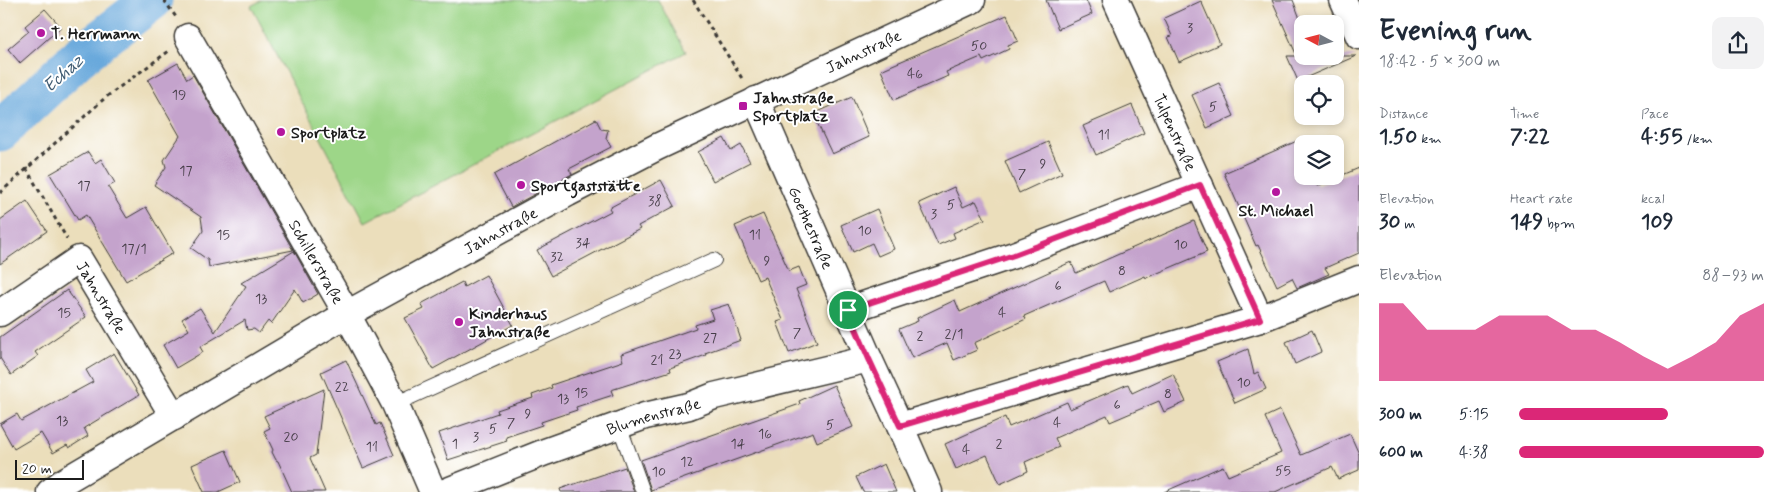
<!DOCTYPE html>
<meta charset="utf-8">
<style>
:root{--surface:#fff;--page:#f2f2f3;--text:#1f2937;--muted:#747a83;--accent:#db2777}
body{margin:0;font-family:Mynerve,sans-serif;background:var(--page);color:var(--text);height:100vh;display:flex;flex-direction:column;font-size:19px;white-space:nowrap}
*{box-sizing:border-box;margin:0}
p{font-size:16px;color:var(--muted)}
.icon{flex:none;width:28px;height:28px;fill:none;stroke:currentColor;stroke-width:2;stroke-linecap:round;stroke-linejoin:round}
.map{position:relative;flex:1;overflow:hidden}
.details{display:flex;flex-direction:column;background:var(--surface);width:425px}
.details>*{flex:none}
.needle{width:32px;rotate:277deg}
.buttons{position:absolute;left:1294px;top:15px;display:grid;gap:10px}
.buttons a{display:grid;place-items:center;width:50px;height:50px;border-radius:10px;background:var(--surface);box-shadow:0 2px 8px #0003;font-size:25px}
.scale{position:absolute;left:15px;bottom:12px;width:69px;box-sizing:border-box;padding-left:5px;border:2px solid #1c1c1c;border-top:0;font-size:14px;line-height:18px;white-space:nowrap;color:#1c1c1c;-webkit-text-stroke:4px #fff;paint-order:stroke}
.pin{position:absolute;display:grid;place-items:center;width:42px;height:42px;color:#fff;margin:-21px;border:2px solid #fff;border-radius:50%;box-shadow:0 1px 5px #0007}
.round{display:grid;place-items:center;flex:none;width:52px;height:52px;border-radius:10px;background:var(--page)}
.overview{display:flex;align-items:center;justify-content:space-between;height:85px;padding:0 20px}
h1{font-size:28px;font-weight:800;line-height:38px}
.figures{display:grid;grid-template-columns:repeat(3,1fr);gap:8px;height:85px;padding:5px 20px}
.figures div{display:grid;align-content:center}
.figures b{font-size:21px;font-weight:800}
.figures small{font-size:14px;font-weight:400}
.figures p{font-size:14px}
.chart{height:140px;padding:10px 20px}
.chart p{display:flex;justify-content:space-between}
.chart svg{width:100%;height:90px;margin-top:5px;fill:var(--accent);opacity:.7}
ul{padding:0 20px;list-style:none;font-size:16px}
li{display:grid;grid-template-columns:80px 60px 1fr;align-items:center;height:38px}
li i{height:12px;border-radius:6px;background:var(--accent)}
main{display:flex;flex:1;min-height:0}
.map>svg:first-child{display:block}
.green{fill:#9dd688;stroke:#5c7952}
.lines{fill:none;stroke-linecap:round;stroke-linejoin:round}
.river{stroke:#69a9dc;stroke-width:41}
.building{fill:#c4a3cc}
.service-casing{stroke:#3b3934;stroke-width:16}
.minor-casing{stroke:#3b3934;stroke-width:29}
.path{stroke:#3b3934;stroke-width:3;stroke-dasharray:4 4;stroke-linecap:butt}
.service{stroke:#fff;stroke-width:14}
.minor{stroke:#fff;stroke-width:26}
.route-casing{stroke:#fff;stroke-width:10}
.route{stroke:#db2777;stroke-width:6}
.poi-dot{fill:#b5179e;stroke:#fff;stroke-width:2}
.labels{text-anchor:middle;stroke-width:4;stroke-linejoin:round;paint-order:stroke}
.number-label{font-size:14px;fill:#463e48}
.poi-label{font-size:16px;font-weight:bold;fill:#1c1c1c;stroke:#fff;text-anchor:start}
.street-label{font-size:16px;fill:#1c1c1c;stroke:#fff}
.water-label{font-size:18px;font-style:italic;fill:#3f5b72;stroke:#fff}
</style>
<main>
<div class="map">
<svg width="1359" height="492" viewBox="0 0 1359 492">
<rect width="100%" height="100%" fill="#fff"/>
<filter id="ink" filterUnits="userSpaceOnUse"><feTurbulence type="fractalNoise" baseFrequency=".02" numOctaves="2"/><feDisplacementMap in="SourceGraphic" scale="10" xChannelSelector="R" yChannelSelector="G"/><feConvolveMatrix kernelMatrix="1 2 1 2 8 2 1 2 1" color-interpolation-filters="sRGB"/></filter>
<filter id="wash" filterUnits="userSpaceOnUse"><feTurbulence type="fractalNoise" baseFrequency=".0096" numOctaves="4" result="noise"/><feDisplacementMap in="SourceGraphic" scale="20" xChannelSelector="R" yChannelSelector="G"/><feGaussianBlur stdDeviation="1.12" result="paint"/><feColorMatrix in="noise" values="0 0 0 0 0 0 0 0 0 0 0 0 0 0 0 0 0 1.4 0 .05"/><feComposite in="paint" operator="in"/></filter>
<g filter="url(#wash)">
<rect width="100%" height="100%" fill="#ebdebb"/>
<!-- green -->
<path class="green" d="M262,0H658L686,52L365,222L251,6Z"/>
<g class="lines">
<!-- river -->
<path class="river" d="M0,131L80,56L152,0"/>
</g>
<g id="blocks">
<!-- building -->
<g class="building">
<path d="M1046,0H1086L1092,14L1058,29Z"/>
<path d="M1272,0H1293L1302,24V56H1356L1298,81L1287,56H1297Z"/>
<path d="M1201,1L1220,44L1179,62L1168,37L1172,36L1164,18Z"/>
<path d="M45,9L61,27L20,63L8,49L29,31L25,26Z"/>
<path d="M1007,15L1018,41L1008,45L1009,49L983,61L981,57L946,72L948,76L894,100L881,70Z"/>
<path d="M178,63L187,79L193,75L293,250L209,267L208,260L191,248L203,231L201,217L154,185L166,167L164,160L180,136L148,80Z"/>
<path d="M1219,83L1234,116L1207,128L1192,95Z"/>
<path d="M852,97L869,137L832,154L813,114Z"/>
<path d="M1132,105L1144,133L1096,155L1083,126Z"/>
<path d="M596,119L601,129L608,130L606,138L611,147L569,169L572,174L511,207L494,175Z"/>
<path d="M724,138L731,151L741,145L750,162L713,181L698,152Z"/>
<path d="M1297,141L1302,153V176H1313L1317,186L1359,168V253L1325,268L1329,274L1297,288L1292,278L1277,286L1258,245L1256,246L1224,173Z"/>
<path d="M1048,142L1062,173L1019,193L1005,161Z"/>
<path d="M88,152L95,163L101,159L115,183L108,187L127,218L146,207L173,253L126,281L86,215L78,220L50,174Z"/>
<path d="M661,180L675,206L638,226L640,229L551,276L537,250L611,211L609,208Z"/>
<path d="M954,187L963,207L976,201L985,219L953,233L955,238L938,245L919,203Z"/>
<path d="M27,201L47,231L0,264V220Z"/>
<path d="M877,209L894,249L878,256L872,243L853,252L841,225Z"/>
<path d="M763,214L789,271L799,267L806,285L796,289L817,342L789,353L777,322L783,320L765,277L758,280L735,226Z"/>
<path d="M1194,221L1207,252L1146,278L1145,276L1109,292L1104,281L1024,316L1026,319L974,343L977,350L954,360L947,343L912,358L899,329L918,321L917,318L955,300L960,312L1071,262L1076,273Z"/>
<path d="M294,251L318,294L303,303L295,289L271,324L268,321L259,333L254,329L247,330L245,320L200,347L203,352L176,368L163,345L189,330L182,319L200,308L215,332L246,286L241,283Z"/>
<path d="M486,275L513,325L433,369L405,318L424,309L421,304L462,282L464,287Z"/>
<path d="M67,290L86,317L35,352L38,356L11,375L0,358V337Z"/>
<path d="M729,304L741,340L705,353L706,355L670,368L671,371L611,390L613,395L576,407L577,410L541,422L542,425L506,437L507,441L448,460L439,433L498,413L497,410L533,398L532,395L552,388L551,385L623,361L621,354L696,328L695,325L713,319L710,310Z"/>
<path d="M1312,330L1321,352L1295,364L1286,342Z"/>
<path d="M1248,349L1254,374L1258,372L1266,389L1235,403L1217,362Z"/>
<path d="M114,353L139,395L84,428L88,436L69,448L67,445L53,453L41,433L14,449L0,424L17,414L21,421L93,382L86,370Z"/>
<path d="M346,360L376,425L380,423L394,455L363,468L321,372Z"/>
<path d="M1173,374L1186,402L1164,412L1159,401L1110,422L1107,415L1055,438L1059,447L1025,462L1028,471L1000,484L987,455L956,469L945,444L1005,417L1009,427L1067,402L1070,409L1128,384L1132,393Z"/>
<path d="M834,385L853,427L817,442L813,432L651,490L641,460L800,404L799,401Z"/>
<path d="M324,389L316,455L310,458L325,492H292L278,461L276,460L272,452L273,450L264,431L270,428L264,416Z"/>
<path d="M1280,410L1301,455L1350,434L1359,454V470L1338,479L1332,467L1275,492H1164L1223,466L1228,476L1281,453L1265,417Z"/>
<path d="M226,450L240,482L218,492H204L192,465Z"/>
<path d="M884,464L896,492H863L856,477Z"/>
<path d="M625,467L634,492H561L560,489Z"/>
</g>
</g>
</g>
<g filter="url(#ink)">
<use href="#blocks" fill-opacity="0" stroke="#3b3934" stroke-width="1"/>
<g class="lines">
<!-- service casing -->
<g class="service-casing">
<g id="service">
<path d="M395,404L714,260"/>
<path d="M619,425L643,492"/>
</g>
</g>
<!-- minor casing -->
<g class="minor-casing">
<g id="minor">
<path id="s1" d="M1116,0L1260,319"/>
<path d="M1343,0L1359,36"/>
<path id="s2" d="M188,37L347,314L395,404L433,492"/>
<path id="s3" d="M756,100L869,359L900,426L929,492"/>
<path d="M848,310L1014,255L1200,185"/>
<path id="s4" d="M0,313L79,259L174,417"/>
<path d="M900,426L1260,319L1359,279"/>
<path id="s5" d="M50,492L63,482L347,314L568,193L657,147L972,0"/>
<path id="s6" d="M445,492L545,452L645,416L689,406L714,396L869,359"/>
</g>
</g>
<!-- path -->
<g class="path">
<path d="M164,0L176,17"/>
<path d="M693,0L743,80"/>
<path d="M26,168L67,239"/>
<path d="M0,193L106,97L169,51"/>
</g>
<!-- service -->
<use href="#service" class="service"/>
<!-- minor -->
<use href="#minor" class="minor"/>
</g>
</g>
<g class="lines" filter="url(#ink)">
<!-- route casing -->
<g class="route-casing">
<path id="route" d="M1200,185L1260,319L900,426L869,359L848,310L1014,255Z"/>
</g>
<!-- route -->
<use href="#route" class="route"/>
</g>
<!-- markers -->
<g class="poi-dot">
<circle cx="41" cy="33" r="5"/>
<rect x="738" y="101" width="10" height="10" rx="2.5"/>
<circle cx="281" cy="132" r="5"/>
<circle cx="521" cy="185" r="5"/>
<circle cx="1276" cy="192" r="5"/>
<circle cx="459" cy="322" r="5"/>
</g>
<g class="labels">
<!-- number labels -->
<g class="number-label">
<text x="1190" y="32">3</text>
<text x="979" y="50">50</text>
<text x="915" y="78">46</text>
<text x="179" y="99">19</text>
<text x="1213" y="111">5</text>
<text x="1104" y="139">11</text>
<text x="1043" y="168">9</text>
<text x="186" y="175">17</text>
<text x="1022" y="178">7</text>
<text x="84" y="190">17</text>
<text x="655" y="205">38</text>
<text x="951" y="209">5</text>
<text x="934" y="218">3</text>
<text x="865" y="235">10</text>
<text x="223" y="239">15</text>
<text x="755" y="239">11</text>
<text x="583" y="247">34</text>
<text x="1181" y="249">10</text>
<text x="134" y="253">17/1</text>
<text x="557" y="261">32</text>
<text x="767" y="265">9</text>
<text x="1122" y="275">8</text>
<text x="1058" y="290">6</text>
<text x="261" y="303">13</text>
<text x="64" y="317">15</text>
<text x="1002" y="317">4</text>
<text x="797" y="337">7</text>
<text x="954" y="338">2/1</text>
<text x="920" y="340">2</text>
<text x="710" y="342">27</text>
<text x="675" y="358">23</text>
<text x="657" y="364">21</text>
<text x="1244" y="387">10</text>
<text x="342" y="391">22</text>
<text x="581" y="397">15</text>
<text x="1168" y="398">8</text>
<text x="563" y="403">13</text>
<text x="1117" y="409">6</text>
<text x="528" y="418">9</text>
<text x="62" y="425">13</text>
<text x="511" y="427">7</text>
<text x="1057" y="427">4</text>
<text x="830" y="429">5</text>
<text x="493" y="433">5</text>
<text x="765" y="438">16</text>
<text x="291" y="441">20</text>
<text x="476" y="441">3</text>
<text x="455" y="448">1</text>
<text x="738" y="448">14</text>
<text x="999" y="448">2</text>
<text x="372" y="451">11</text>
<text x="966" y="454">4</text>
<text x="687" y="466">12</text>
<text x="1283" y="475">55</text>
<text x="659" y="476">10</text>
</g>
<!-- poi labels -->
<g class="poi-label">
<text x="51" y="39">T. Herrmann</text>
<text x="753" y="103">Jahnstraße<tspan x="753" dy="18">Sportplatz</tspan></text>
<text x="291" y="138">Sportplatz</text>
<text x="531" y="191">Sportgaststätte</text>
<text x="1276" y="216" text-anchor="middle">St. Michael</text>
<text x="469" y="319">Kinderhaus<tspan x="469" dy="18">Jahnstraße</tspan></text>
</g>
<!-- street labels -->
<g class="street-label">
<text dy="6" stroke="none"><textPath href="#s5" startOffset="926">Jahnstraße</textPath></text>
<text dy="6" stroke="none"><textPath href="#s1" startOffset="145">Tulpenstraße</textPath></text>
<text dy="6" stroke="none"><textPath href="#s3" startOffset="139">Goethestraße</textPath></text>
<text dy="6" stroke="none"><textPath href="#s5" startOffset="521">Jahnstraße</textPath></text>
<text dy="6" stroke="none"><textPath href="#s2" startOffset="259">Schillerstraße</textPath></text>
<text dy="6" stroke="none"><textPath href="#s4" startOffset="140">Jahnstraße</textPath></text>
<text dy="6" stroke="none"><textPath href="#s6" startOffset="222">Blumenstraße</textPath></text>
</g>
<!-- water labels -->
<g class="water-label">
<text transform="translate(63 73) rotate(-42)" y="6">Echaz</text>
</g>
</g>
</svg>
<div class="buttons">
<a><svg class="needle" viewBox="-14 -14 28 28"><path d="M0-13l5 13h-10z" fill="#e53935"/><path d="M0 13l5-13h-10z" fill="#747a83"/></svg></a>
<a><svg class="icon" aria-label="locate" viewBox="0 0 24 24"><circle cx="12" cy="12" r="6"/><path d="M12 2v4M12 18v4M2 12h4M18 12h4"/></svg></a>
<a><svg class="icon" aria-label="layers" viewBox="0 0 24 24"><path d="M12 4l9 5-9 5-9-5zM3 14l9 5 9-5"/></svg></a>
</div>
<div class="scale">20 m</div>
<div class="pin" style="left:848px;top:310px;background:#1e9e55"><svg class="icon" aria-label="arrive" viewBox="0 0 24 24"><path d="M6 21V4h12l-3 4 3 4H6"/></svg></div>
</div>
<section class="details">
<div class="overview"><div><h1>Evening run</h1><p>18:42 · 5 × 300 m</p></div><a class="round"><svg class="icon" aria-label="share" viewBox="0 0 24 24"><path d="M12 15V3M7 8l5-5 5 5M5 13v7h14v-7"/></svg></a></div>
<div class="figures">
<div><p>Distance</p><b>1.50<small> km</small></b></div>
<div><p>Time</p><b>7:22</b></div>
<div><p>Pace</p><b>4:55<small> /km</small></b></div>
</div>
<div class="figures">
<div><p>Elevation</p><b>30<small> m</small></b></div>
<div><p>Heart rate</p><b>149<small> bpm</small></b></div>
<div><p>kcal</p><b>109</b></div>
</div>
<div class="chart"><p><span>Elevation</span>88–93 m</p>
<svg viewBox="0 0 160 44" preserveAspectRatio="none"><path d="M0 44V6L10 6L20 19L30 19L40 19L50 12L60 12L70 12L80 19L90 19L100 25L110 32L120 38L130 32L140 25L150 12L160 6V44z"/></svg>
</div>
<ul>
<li><b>300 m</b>5:15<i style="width:61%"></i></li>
<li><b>600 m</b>4:38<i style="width:100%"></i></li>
</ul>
</section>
</main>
